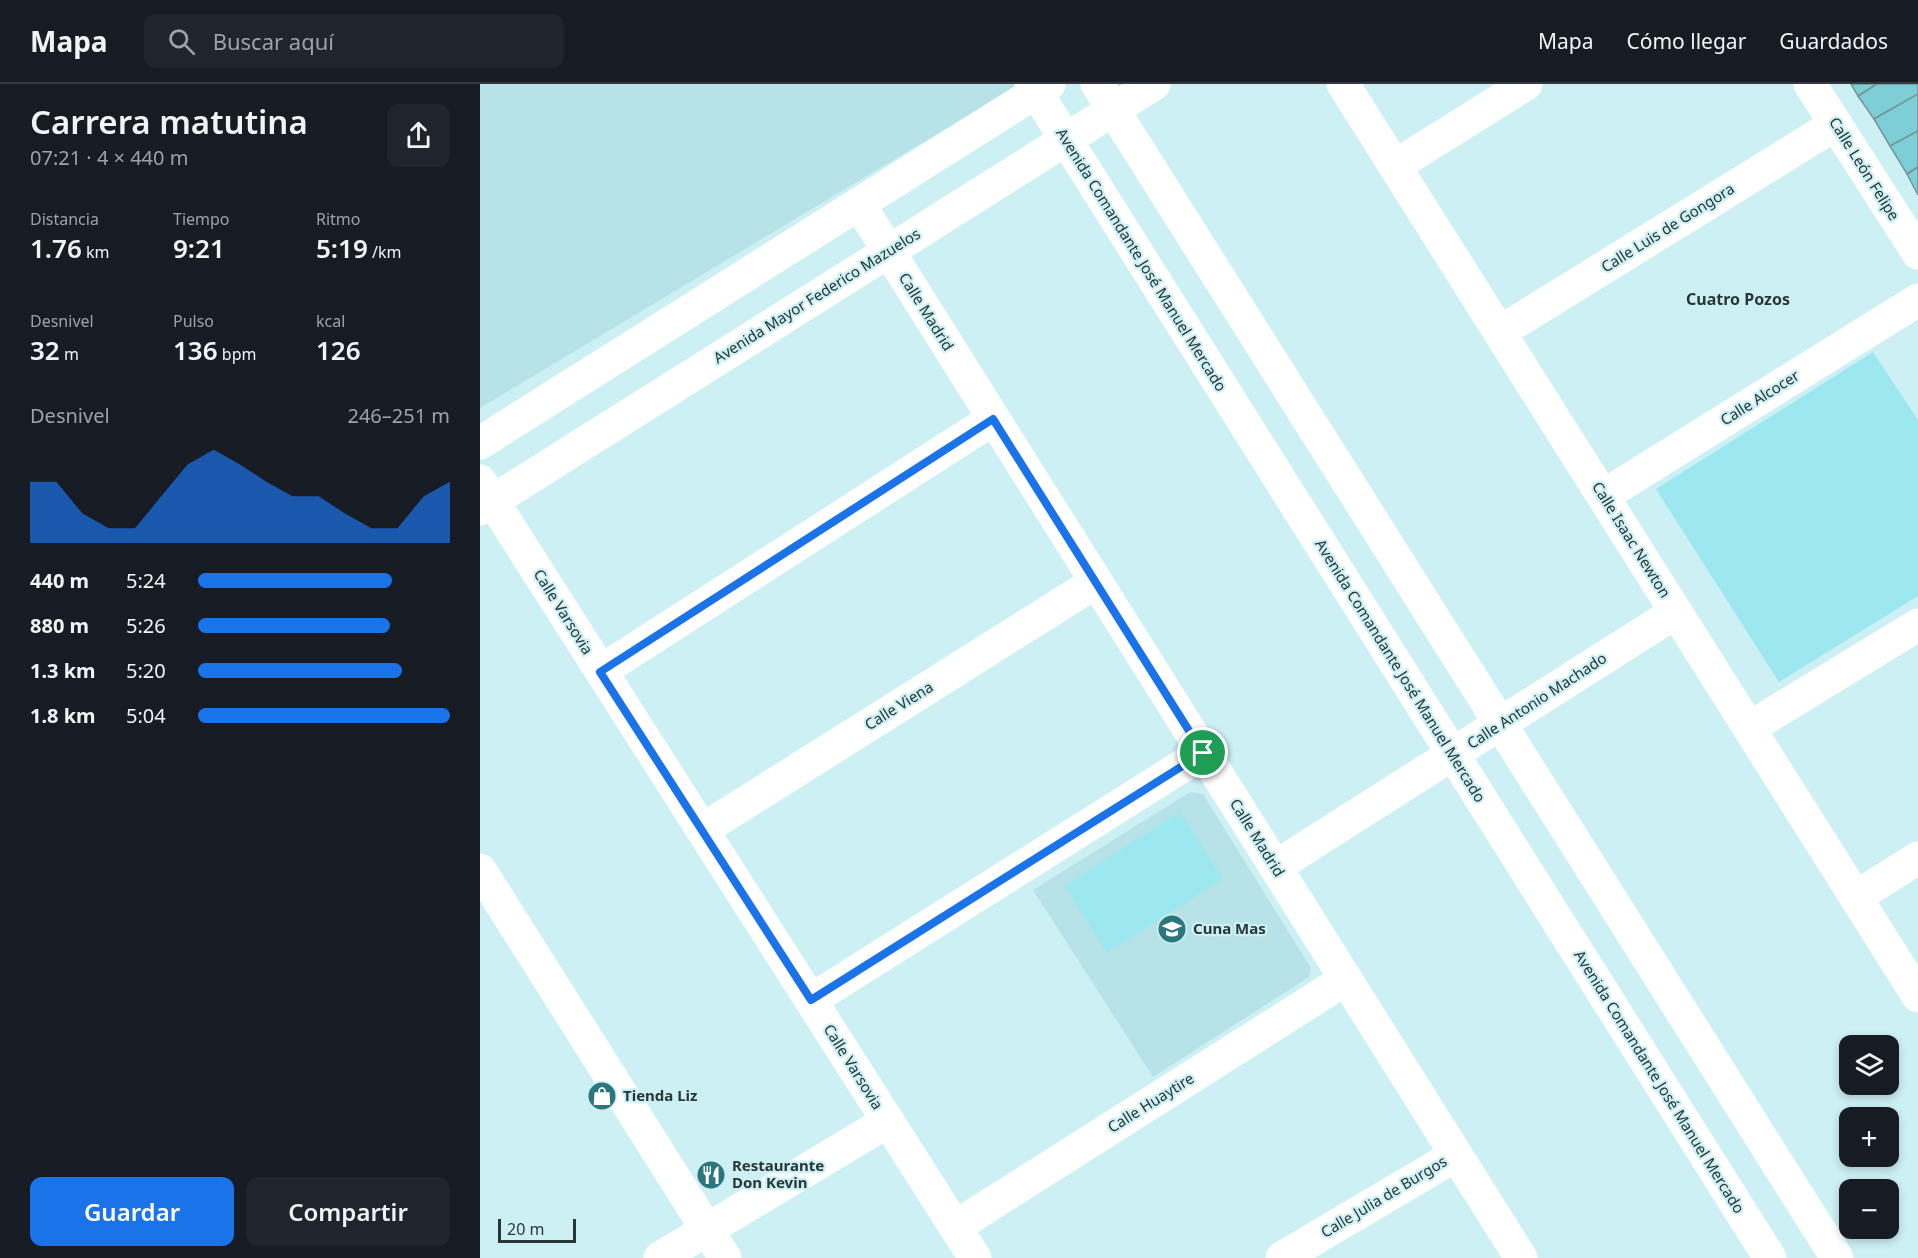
<!DOCTYPE html>
<html lang="es">
<meta charset="utf-8">
<style>
:root{--surface:#171b24;--page:#20242c;--text:#f1f3f6;--muted:#9ea1a6;--line:#363941;--accent:#1a73e8}
body{margin:0;font-family:"Noto Sans",sans-serif;background:var(--page);color:var(--text);height:100vh;display:flex;flex-direction:column;font-size:22px;white-space:nowrap}
*{box-sizing:border-box;margin:0}
p{font-size:20px;color:var(--muted)}
.icon{flex:none;width:33px;height:33px;fill:none;stroke:currentColor;stroke-width:2;stroke-linecap:round;stroke-linejoin:round}
.map{position:relative;flex:1;overflow:hidden}
.drawer{display:flex;flex-direction:column;background:var(--surface);width:480px}
.drawer>*{flex:none}
.buttons{position:absolute;left:1359px;top:951px;display:grid;gap:12px}
.buttons a{display:grid;place-items:center;width:60px;height:60px;border-radius:12px;background:var(--surface);box-shadow:0 3px 9px #0003;font-size:30px}
.scale{position:absolute;left:18px;bottom:15px;width:78px;box-sizing:border-box;padding-left:6px;border:3px solid #293738;border-top:0;font-size:16px;line-height:21px;white-space:nowrap;color:#293738;-webkit-text-stroke:4px #cdf0f4;paint-order:stroke}
.pin{position:absolute;display:grid;place-items:center;width:51px;height:51px;color:#fff;margin:-26px;border:3px solid #fff;border-radius:50%;box-shadow:0 2px 6px #0007}
.round{display:grid;place-items:center;flex:none;width:63px;height:63px;border-radius:12px;background:var(--page)}
.head{display:flex;align-items:center;justify-content:space-between;height:102px;padding:0 30px}
h1{font-size:33px;font-weight:600;line-height:45px}
.metrics{display:grid;grid-template-columns:repeat(3,1fr);gap:9px;height:102px;padding:6px 30px}
.metrics div{display:grid;align-content:center}
.metrics b{font-size:26px;font-weight:600}
.metrics small{font-size:16px;font-weight:400}
.metrics p{font-size:16px}
.chart{height:168px;padding:12px 30px}
.chart p{display:flex;justify-content:space-between}
.chart svg{width:100%;height:108px;margin-top:6px;fill:var(--accent);opacity:.7}
.primary-button{display:flex;gap:12px;margin-top:auto;padding:12px 30px}
.primary-button a{flex:1;height:69px;border-radius:12px;background:var(--accent);color:#fff;font-size:24px;font-weight:600;line-height:69px;text-align:center}
.primary-button a+a{background:var(--page);color:var(--text)}
ul{padding:0 30px;list-style:none;font-size:20px}
li{display:grid;grid-template-columns:96px 72px 1fr;align-items:center;height:45px}
li i{height:15px;border-radius:8px;background:var(--accent)}
header{display:flex;align-items:center;gap:36px;box-sizing:border-box;height:84px;padding:0 30px;background:var(--surface);border-bottom:2px solid var(--line)}
header strong{font-size:28px}
nav{display:flex;gap:33px;margin-inline-start:auto;font-size:21px}
.search{width:420px;height:54px;background:var(--page);display:flex;align-items:center;gap:15px;box-sizing:border-box;padding:0 21px;border-radius:12px;color:var(--muted);font-size:22px}
main{display:flex;flex:1;min-height:0}
.map>svg:first-child{display:block}
.built{fill:#b7e3e8}
.green{fill:#9de8f0}
.building{fill:#7dced6;stroke:#749599;stroke-width:1.5}
.lines{fill:none;stroke-linecap:round;stroke-linejoin:round}
.minor{stroke:#fff;stroke-width:33}
.route-casing{stroke:#fff;stroke-width:12}
.route{stroke:#1a73e8;stroke-width:8}
.labels{text-anchor:middle;stroke-width:4.5;stroke-linejoin:round;paint-order:stroke}
.street-label{font-size:15px;fill:#293738;stroke:#cdf0f4}
.poi-label{font-size:15px;font-weight:bold;fill:#293738;stroke:#cdf0f4;text-anchor:start}
.neighbourhood-label{font-size:16px;font-weight:bold;fill:#293738;stroke:#cdf0f4}
</style>
<header>
<strong>Mapa</strong>
<div class="search"><svg class="icon" aria-label="search" viewBox="0 0 24 24"><circle cx="10" cy="10" r="6"/><path d="M15 15l6 6"/></svg>Buscar aquí</div>
<nav><a>Mapa</a><a>Cómo llegar</a><a>Guardados</a></nav>
</header>
<main>
<section class="drawer">
<div class="head"><div><h1>Carrera matutina</h1><p>07:21 · 4 × 440 m</p></div><a class="round"><svg class="icon" aria-label="share" viewBox="0 0 24 24"><path d="M12 15V3M7 8l5-5 5 5M5 13v7h14v-7"/></svg></a></div>
<div class="metrics">
<div><p>Distancia</p><b>1.76<small> km</small></b></div>
<div><p>Tiempo</p><b>9:21</b></div>
<div><p>Ritmo</p><b>5:19<small> /km</small></b></div>
</div>
<div class="metrics">
<div><p>Desnivel</p><b>32<small> m</small></b></div>
<div><p>Pulso</p><b>136<small> bpm</small></b></div>
<div><p>kcal</p><b>126</b></div>
</div>
<div class="chart"><p><span>Desnivel</span>246–251 m</p>
<svg viewBox="0 0 160 44" preserveAspectRatio="none"><path d="M0 44V19L10 19L20 32L30 38L40 38L50 25L60 12L70 6L80 12L90 19L100 25L110 25L120 32L130 38L140 38L150 25L160 19V44z"/></svg>
</div>
<ul>
<li><b>440 m</b>5:24<i style="width:77%"></i></li>
<li><b>880 m</b>5:26<i style="width:76%"></i></li>
<li><b>1.3 km</b>5:20<i style="width:81%"></i></li>
<li><b>1.8 km</b>5:04<i style="width:100%"></i></li>
</ul>
<div class="primary-button"><a>Guardar</a><a>Compartir</a></div>
</section>
<div class="map">
<svg width="1438" height="1174" viewBox="0 0 1438 1174">
<rect width="100%" height="100%" fill="#cdf0f4"/>
<!-- built -->
<g class="built">
<path d="M0,0H540L0,324Z"/>
<path d="M710,708L723,710L831,884L829,893L673,993L553,806Z"/>
</g>
<!-- green -->
<g class="green">
<path d="M1393,268L1438,336V512L1299,598L1176,405Z"/>
<path d="M700,728L743,795L627,869L584,802Z"/>
</g>
<!-- building -->
<g class="building">
<path d="M1371,0H1397L1378,12Z"/>
<path d="M1397,0H1438V10L1394,35L1378,12Z"/>
<path d="M1438,10V47L1410,62L1394,35Z"/>
<path d="M1438,47V83L1427,90L1410,62Z"/>
<path d="M1438,83V111L1427,90Z"/>
</g>
<g class="lines">
<!-- minor -->
<g class="minor">
<path d="M551,0L1290,1174"/>
<path d="M617,0L1357,1174"/>
<path d="M863,0L1438,912"/>
<path d="M1330,0L1438,169"/>
<path d="M915,82L1046,0"/>
<path d="M379,120L1041,1174"/>
<path d="M1020,248L1356,40"/>
<path d="M0,359L569,0"/>
<path d="M0,397L495,1174"/>
<path d="M1123,412L1438,216"/>
<path d="M0,425L674,0"/>
<path d="M121,587L513,335"/>
<path d="M1269,644L1438,541"/>
<path d="M222,746L616,498"/>
<path d="M795,783L1196,528"/>
<path d="M0,786L245,1174"/>
<path d="M1376,813L1438,774"/>
<path d="M331,916L723,669"/>
<path d="M475,1143L866,895"/>
<path d="M180,1174L408,1037"/>
<path d="M802,1174L976,1071"/>
</g>
</g>
<g class="lines">
<!-- route casing -->
<g class="route-casing">
<path id="route" d="M513,335L723,669L331,916L120,588Z"/>
</g>
<!-- route -->
<use href="#route" class="route"/>
</g>
<!-- icons -->
<defs>
<g id="school-disc" transform="scale(1.5)"><circle r="9.5" fill="#2e767e" stroke="#cdf0f4"/><path d="M0-5L7-2L0 1L-7-2ZM-4 1L0 2.5L4 1V4Q0 6-4 4Z" fill="#fff"/></g>
<g id="shop-disc" transform="scale(1.5)"><circle r="9.5" fill="#2e767e" stroke="#cdf0f4"/><path d="M-5-2.5h2.3a2.7 3.5 0 0 1 5.4 0H5L5.5 6h-11ZM-1.5-2.5h3a1.5 2.3 0 0 0-3 0Z" fill="#fff"/></g>
<g id="restaurant-disc" transform="scale(1.5)"><circle r="9.5" fill="#2e767e" stroke="#cdf0f4"/><path d="M-5-6h1v4h1v-4h1v4h1v-4h1v5L-1.5 .5V6h-2V.5L-5-1ZM5-6V6H3V1.5H1.5Q1.5-4 5-6Z" fill="#fff"/></g>
</defs>
<g fill-rule="evenodd">
<use href="#school-disc" x="692" y="845"/>
<use href="#shop-disc" x="122" y="1012"/>
<use href="#restaurant-disc" x="231" y="1091"/>
</g>
<g class="labels">
<!-- street labels -->
<g class="street-label">
<text transform="translate(1384 85) rotate(58)" y="5">Calle León Felipe</text>
<text transform="translate(1188 144) rotate(-32)" y="5">Calle Luis de Gongora</text>
<text transform="translate(661 176) rotate(58)" y="5">Avenida Comandante José Manuel Mercado</text>
<text transform="translate(337 212) rotate(-32)" y="5">Avenida Mayor Federico Mazuelos</text>
<text transform="translate(446 228) rotate(58)" y="5">Calle Madrid</text>
<text transform="translate(1280 314) rotate(-32)" y="5">Calle Alcocer</text>
<text transform="translate(1151 456) rotate(58)" y="5">Calle Isaac Newton</text>
<text transform="translate(83 528) rotate(58)" y="5">Calle Varsovia</text>
<text transform="translate(920 587) rotate(58)" y="5">Avenida Comandante José Manuel Mercado</text>
<text transform="translate(1057 617) rotate(-33)" y="5">Calle Antonio Machado</text>
<text transform="translate(419 622) rotate(-32)" y="5">Calle Viena</text>
<text transform="translate(777 754) rotate(58)" y="5">Calle Madrid</text>
<text transform="translate(373 983) rotate(58)" y="5">Calle Varsovia</text>
<text transform="translate(1179 998) rotate(58)" y="5">Avenida Comandante José Manuel Mercado</text>
<text transform="translate(671 1019) rotate(-32)" y="5">Calle Huaytire</text>
<text transform="translate(904 1113) rotate(-31)" y="5">Calle Julia de Burgos</text>
</g>
<!-- poi labels -->
<g class="poi-label">
<text x="713" y="850">Cuna Mas</text>
<text x="143" y="1017">Tienda Liz</text>
<text x="252" y="1087">Restaurante<tspan x="252" dy="17">Don Kevin</tspan></text>
</g>
<!-- neighbourhood labels -->
<g class="neighbourhood-label">
<text x="1258" y="221">Cuatro Pozos</text>
</g>
</g>
</svg>
<div class="buttons">
<a><svg class="icon" aria-label="layers" viewBox="0 0 24 24"><path d="M12 4l9 5-9 5-9-5zM3 14l9 5 9-5"/></svg></a>
<a>+</a>
<a>−</a>
</div>
<div class="scale">20 m</div>
<div class="pin" style="left:723px;top:669px;background:#1e9e55"><svg class="icon" aria-label="arrive" viewBox="0 0 24 24"><path d="M6 21V4h12l-3 4 3 4H6"/></svg></div>
</div>
</main>
